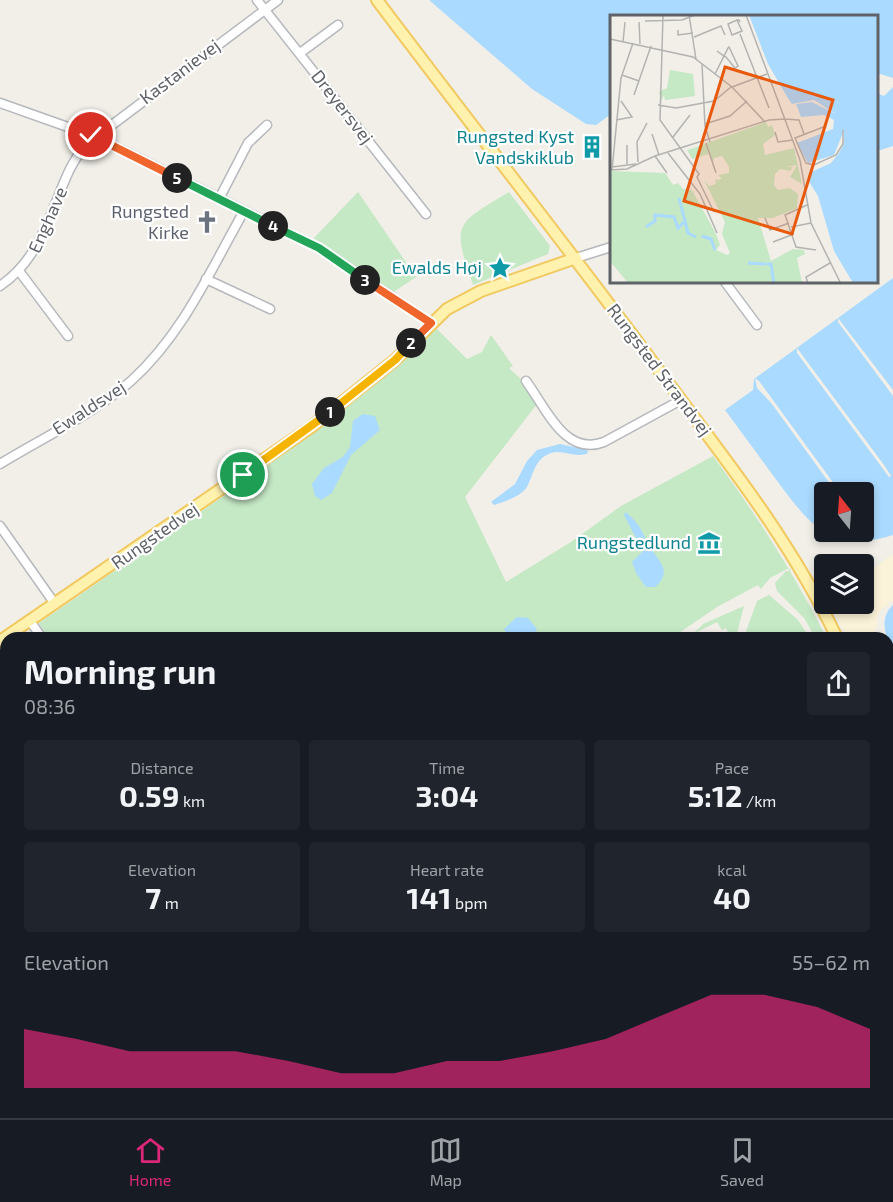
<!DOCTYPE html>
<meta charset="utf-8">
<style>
:root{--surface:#171b24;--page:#20242c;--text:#f1f3f6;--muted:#9ea1a6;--line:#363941;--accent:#db2777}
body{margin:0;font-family:"Exo 2",sans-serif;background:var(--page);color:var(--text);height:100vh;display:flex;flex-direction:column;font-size:22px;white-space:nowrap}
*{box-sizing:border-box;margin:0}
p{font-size:20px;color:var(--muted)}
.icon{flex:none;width:33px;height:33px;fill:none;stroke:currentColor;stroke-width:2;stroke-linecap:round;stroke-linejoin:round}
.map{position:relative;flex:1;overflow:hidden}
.sheet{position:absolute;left:0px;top:632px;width:894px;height:488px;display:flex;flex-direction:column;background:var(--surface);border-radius:18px 18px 0 0;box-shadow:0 3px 9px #0003}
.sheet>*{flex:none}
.needle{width:39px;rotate:343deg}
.buttons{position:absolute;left:814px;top:482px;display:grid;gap:12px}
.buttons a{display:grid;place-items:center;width:60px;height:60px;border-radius:6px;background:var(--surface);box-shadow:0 3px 9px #0003;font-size:30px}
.pin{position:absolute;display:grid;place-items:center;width:51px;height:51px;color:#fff;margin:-26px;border:3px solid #fff;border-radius:50%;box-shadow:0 2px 6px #0007}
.km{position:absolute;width:30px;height:30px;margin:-15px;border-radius:50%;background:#222;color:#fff;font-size:16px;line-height:30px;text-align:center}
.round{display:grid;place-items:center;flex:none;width:63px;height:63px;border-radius:6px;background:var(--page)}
.headline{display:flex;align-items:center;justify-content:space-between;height:102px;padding:0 24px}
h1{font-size:33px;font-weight:700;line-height:45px}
.metrics{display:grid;grid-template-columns:repeat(3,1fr);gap:9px;height:102px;padding:6px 24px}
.metrics div{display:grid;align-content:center;border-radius:6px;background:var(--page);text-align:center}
.metrics b{font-size:30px;font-weight:700}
.metrics small{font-size:16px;font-weight:400}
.metrics p{font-size:16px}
.chart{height:168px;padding:12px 24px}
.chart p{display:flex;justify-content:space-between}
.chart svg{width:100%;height:108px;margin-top:6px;fill:var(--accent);opacity:.7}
.dock{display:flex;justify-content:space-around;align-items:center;height:84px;border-top:2px solid var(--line);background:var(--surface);font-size:16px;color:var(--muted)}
.dock a{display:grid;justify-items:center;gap:3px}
.dock .active{color:var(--accent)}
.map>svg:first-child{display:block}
.education{fill:#e1ded6}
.green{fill:#c5e8c5}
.sand{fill:#fbf3d9}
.water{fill:#aadaff;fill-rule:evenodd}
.pier{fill:#f1efe8}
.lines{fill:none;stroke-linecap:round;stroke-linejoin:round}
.minor-casing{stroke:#b5b8bc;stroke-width:11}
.major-casing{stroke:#f2c960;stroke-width:14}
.minor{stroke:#fff;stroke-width:8}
.major{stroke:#fff2af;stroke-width:10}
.rail{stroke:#b6b7b8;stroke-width:2;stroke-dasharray:1.5 8;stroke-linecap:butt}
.split-1-casing{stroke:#fff;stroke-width:12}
.split-2-casing{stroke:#fff;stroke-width:12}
.split-3-casing{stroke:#fff;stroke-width:12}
.split-4-casing{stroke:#fff;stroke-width:12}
.split-5-casing{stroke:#fff;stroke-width:12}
.split-6-casing{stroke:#fff;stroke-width:12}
.split-1{stroke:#f5b400;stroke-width:8}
.split-2{stroke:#f5b400;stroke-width:8}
.split-3{stroke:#f0652b;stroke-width:8}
.split-4{stroke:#22a559;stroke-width:8}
.split-5{stroke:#22a559;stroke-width:8}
.split-6{stroke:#f0652b;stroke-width:8}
.labels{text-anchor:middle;stroke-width:4.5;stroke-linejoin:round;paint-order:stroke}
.street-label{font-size:18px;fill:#5f6368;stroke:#fff}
.culture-label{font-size:18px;fill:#0d838f;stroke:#fff;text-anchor:end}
.worship-label{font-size:18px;fill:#5b616d;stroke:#fff;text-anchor:end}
.inset-river{fill:none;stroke:#aadaff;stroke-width:3}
.inset-road{fill:none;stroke:#b3b3b1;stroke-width:1.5}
.view{fill:#e8590c;fill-opacity:0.15;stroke:#e8590c;stroke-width:3}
.inset-edge{fill:none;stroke:#5f6368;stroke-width:3}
</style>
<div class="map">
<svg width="893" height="1118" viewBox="0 0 893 1118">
<rect width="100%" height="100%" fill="#f1efe8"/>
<!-- education -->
<path class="education" d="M6,753V806L0,801V757Z"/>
<!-- green -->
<g class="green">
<path d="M358,192L416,277L392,293L313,239Z"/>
<path d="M509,192L550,246L548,254L473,285C452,223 454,225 509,192Z"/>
<path d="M436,328L467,359L482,352L491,335L513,366L509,368L521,379L537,404L465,497L506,582L571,542L621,506L713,456C756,514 793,572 826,637H815L804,618L777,591L775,583L786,571H791L789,568L770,578L761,589L758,585L717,607L673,637L48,638L39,623L264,468L344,409Z"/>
<path d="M769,595L798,620L809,637H744L757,601Z"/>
<path d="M744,606L736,637H730L726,628L722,630L717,622L693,634L703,624Z"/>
<path d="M6,647V753L0,757V651Z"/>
<path d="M0,1032H6V1113H133L137,1118H0Z"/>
<path d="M289,1113H627L630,1118H294Z"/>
</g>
<!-- sand -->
<path class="sand" d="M893,554V600L878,613L876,630L869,637H847L831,607L838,603H864V570L868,572Z"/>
<!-- water -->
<g class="water">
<path d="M429,0H893V78L877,73L876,16H611V114L596,125L586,124L532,89Z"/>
<path d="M893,87V146L877,151L876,93L884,96Z"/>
<path d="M893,278V535C831,555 809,524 775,478C759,456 742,433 725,410L753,390L754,379ZM825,492H864V531H825Z"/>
<path d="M363,414L375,416L380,430L351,455L332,493L321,500L315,496L312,484L324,468L343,457L350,447L353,421Z"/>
<path d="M560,444L587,450L588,453C576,459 563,449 551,453C534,459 534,474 527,487C520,497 505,501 494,505L491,502L515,484L527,461L537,450Z"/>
<path d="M626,512C641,527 638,524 648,543C656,560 675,570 655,587H646L636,573L632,562L643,551L624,515Z"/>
<path d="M893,605V656C888,639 877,619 893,605Z"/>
<path d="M517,617L528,618L537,629L533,637C521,638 510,641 504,629Z"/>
</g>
<!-- pier -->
<g class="pier">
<path d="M838,318L893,390V396L838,322Z"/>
<path d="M797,348L884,465L891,476L889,477L797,353Z"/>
<path d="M755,378L759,381L840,492H836L772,404L757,388Z"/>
</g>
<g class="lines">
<!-- minor casing -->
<g class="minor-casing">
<g id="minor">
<path d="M257,0L426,214"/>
<path d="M300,53L338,25"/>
<path d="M0,103L96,137L319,248L431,323"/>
<path d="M96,137L278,0"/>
<path d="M219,199L248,143L267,125"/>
<path d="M576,258L611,247"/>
<path d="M19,271L68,336"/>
<path d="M206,279L270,309"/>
<path d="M725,282L757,325"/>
<path d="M0,286C41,258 49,214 69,171C75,159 83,147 91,135"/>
<path d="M526,381C546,408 565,457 604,442L681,400"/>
<path d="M0,464C41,439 96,412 131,381C183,334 210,271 244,211"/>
<path d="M0,526L55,604"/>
<path d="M30,621L42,638"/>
<path d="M0,829L6,834"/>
<path d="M888,897L893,892"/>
<path d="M888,1052L893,1048"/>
<path d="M888,1083L893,1089"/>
<path d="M235,1113L239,1118"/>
<path d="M696,1113L700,1118"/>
<path d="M711,1118L718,1113"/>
<path d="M747,1118L753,1113"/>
</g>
</g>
<!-- major casing -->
<g class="major-casing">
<g id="major">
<path d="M377,0C474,129 573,254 669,384C730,465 793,545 837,638"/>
<path d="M0,641L311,427L395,360L447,309L481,291L576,258"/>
<path d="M888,747L893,758"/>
</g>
</g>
<!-- minor -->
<use href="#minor" class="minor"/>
<!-- major -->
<use href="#major" class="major"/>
<!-- rail -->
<g class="rail">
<path d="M0,909L6,915"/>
<path d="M211,1113L216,1118"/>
</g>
</g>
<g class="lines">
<!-- split-1 casing -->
<g class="split-1-casing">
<path id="split-1" d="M243,475L330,412"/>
</g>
<!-- split-2 casing -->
<g class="split-2-casing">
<path id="split-2" d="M330,412L395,360L411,343"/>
</g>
<!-- split-3 casing -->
<g class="split-3-casing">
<path id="split-3" d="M365,280L431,323L411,343"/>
</g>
<!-- split-4 casing -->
<g class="split-4-casing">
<path id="split-4" d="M273,226L319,248L365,280"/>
</g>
<!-- split-5 casing -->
<g class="split-5-casing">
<path id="split-5" d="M177,178L273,226"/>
</g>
<!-- split-6 casing -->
<g class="split-6-casing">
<path id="split-6" d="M91,135L177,178"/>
</g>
<!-- split-1 -->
<use href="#split-1" class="split-1"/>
<!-- split-2 -->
<use href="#split-2" class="split-2"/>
<!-- split-3 -->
<use href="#split-3" class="split-3"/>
<!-- split-4 -->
<use href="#split-4" class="split-4"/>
<!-- split-5 -->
<use href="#split-5" class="split-5"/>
<!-- split-6 -->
<use href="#split-6" class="split-6"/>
</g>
<!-- icons -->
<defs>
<g id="building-bare" transform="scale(1.8)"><path d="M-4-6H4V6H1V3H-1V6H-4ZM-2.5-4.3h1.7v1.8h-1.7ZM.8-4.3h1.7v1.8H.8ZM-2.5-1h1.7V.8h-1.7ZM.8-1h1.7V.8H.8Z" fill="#0f9aa8" stroke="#fff" stroke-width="2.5" paint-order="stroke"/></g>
<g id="church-bare" transform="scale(1.8)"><path d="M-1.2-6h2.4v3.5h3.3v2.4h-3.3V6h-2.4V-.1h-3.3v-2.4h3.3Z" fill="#6b7280" stroke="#fff" stroke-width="2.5" paint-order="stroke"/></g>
<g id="sight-bare" transform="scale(1.8)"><path d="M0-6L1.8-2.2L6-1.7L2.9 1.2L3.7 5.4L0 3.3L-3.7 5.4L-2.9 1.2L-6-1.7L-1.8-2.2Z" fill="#0f9aa8" stroke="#fff" stroke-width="2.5" paint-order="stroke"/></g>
<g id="museum-bare" transform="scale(1.8)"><path d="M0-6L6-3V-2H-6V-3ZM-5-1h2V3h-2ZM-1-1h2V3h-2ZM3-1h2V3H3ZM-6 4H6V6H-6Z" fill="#0f9aa8" stroke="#fff" stroke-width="2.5" paint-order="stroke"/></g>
</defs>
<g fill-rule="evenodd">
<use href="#building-bare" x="592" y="147"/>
<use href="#church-bare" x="207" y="222"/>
<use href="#sight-bare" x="500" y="268"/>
<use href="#museum-bare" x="709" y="543"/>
</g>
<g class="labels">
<!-- street labels -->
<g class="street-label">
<text transform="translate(180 72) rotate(-37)" y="6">Kastanievej</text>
<text transform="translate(342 107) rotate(52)" y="6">Dreyersvej</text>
<text transform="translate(48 220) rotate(-66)" y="6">Enghave</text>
<text transform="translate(659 370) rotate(53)" y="6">Rungsted Strandvej</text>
<text transform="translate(89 408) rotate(-33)" y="6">Ewaldsvej</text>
<text transform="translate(155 536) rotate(-35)" y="6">Rungstedvej</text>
</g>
<!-- culture labels -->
<g class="culture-label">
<text x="574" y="143">Rungsted Kyst<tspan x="574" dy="21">Vandskiklub</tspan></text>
<text x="482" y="274">Ewalds Høj</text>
<text x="691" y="549">Rungstedlund</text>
</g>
<!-- worship labels -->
<g class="worship-label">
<text x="189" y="218">Rungsted<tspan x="189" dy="21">Kirke</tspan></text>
</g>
</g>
<!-- overview -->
<g transform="translate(610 15)">
<rect width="268" height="268" fill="#f1efe8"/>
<path d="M60,55L83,59L85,81L55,85L54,80L51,86L49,77L57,73ZM156,107L158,112L162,110L165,120L153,129L155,140L184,133L192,169L180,162L187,150L177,152H183L180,156L170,154L165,159L164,170L168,175L180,173L188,179L187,193L163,203H148L161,246L183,234L194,235L195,239L187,243L192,268H18L0,246V156L55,158L63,170L68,168L73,174L82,175L106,219L110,230L106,235L117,240L120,238L112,219L115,207L94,165L99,171L106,169L105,165L112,164L108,160L119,158V152L112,141L104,143L103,148L97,128ZM96,129L99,139L82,144L77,135Z" fill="#c5e8c5"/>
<path d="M139,0H268V268H243L224,236L208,181L198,165L199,158L221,148L229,138L234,129V115L224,140L198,148L187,128L223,114L224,105L214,100L191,102L186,89L202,87L226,99L204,85L182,89L179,85L158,49Z" fill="#aadaff"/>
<path class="inset-river" d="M69,183L78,218L86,222M36,212L45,206V200L64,202L68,213L74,207M92,221L101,224L105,235M138,248L156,249M157,249H161L164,269"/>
<path class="inset-road" d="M53,0L50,105L89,159L87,162L104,197M79,0L86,44M136,0L190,145L201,208L231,269M127,4V5L132,16L122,20L118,9L127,5H129L130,7M35,6L72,5L85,0M29,7L30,29M68,15V20L83,18M130,19L159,93M84,22L111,11L115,20M0,24L83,42L122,72L155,107M13,27L15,7M92,49L95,111L100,127M105,59L118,33L119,32L128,51L125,53L116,42L114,41L107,36M12,60L29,66M122,72L157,59M24,80L41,31M48,90L66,93L104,86L121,72M175,104L189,105L194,119M6,105L22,102L11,86M95,109L120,101L137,86M216,111L185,123L196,148L204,150L226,140L233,129V115M165,117L168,127L183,125M42,119L49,140M63,122L80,100M96,128L106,158M58,138L79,165L75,160M45,141L57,158M28,147L27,127L37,108M17,149V130M2,152L26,149M0,155L17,154L45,141L159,105L175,104M2,155L11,63L23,28M79,165L90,179L107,218M197,190L175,200L186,232L206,235M155,203L160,215L179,208M181,212L201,208M163,227L184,219M198,269L196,262L220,248"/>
<path class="view" d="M115,52L223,85L182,219L74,186Z"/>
<rect width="268" height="268" class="inset-edge"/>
</g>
</svg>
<div class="buttons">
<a><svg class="needle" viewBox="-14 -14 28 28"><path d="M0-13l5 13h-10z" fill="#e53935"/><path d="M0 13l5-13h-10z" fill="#9ea1a6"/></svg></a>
<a><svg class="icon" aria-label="layers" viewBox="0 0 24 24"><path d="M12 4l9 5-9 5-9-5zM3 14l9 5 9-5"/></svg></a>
</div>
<div class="pin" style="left:243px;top:475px;background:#1e9e55"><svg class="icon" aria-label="arrive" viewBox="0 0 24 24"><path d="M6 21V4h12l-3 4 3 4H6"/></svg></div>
<div class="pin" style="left:91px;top:135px;background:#d93025"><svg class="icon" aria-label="check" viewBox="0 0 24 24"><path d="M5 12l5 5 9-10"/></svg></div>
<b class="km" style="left:330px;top:412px">1</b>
<b class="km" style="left:411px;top:343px">2</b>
<b class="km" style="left:365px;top:280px">3</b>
<b class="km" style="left:273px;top:226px">4</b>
<b class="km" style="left:177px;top:178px">5</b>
<section class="sheet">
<div class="headline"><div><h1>Morning run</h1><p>08:36</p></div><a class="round"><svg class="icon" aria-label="share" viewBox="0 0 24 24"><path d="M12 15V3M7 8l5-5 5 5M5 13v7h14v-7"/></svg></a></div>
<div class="metrics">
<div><p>Distance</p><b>0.59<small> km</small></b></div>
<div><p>Time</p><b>3:04</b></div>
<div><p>Pace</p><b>5:12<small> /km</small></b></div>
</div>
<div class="metrics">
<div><p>Elevation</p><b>7<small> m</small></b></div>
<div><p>Heart rate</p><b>141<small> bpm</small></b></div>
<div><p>kcal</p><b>40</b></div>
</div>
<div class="chart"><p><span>Elevation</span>55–62 m</p>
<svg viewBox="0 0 160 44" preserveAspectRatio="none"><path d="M0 44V20L10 24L20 29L30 29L40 29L50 33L60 38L70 38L80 33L90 33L100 29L110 24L120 15L130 6L140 6L150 11L160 20V44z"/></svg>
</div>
</section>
</div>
<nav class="dock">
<a class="active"><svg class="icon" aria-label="home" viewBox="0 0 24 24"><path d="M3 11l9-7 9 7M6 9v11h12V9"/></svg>Home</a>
<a><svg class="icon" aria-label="map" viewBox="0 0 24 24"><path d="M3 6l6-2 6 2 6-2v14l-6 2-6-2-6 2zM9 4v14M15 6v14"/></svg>Map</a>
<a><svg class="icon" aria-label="saved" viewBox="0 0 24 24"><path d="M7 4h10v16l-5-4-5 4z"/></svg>Saved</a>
</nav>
